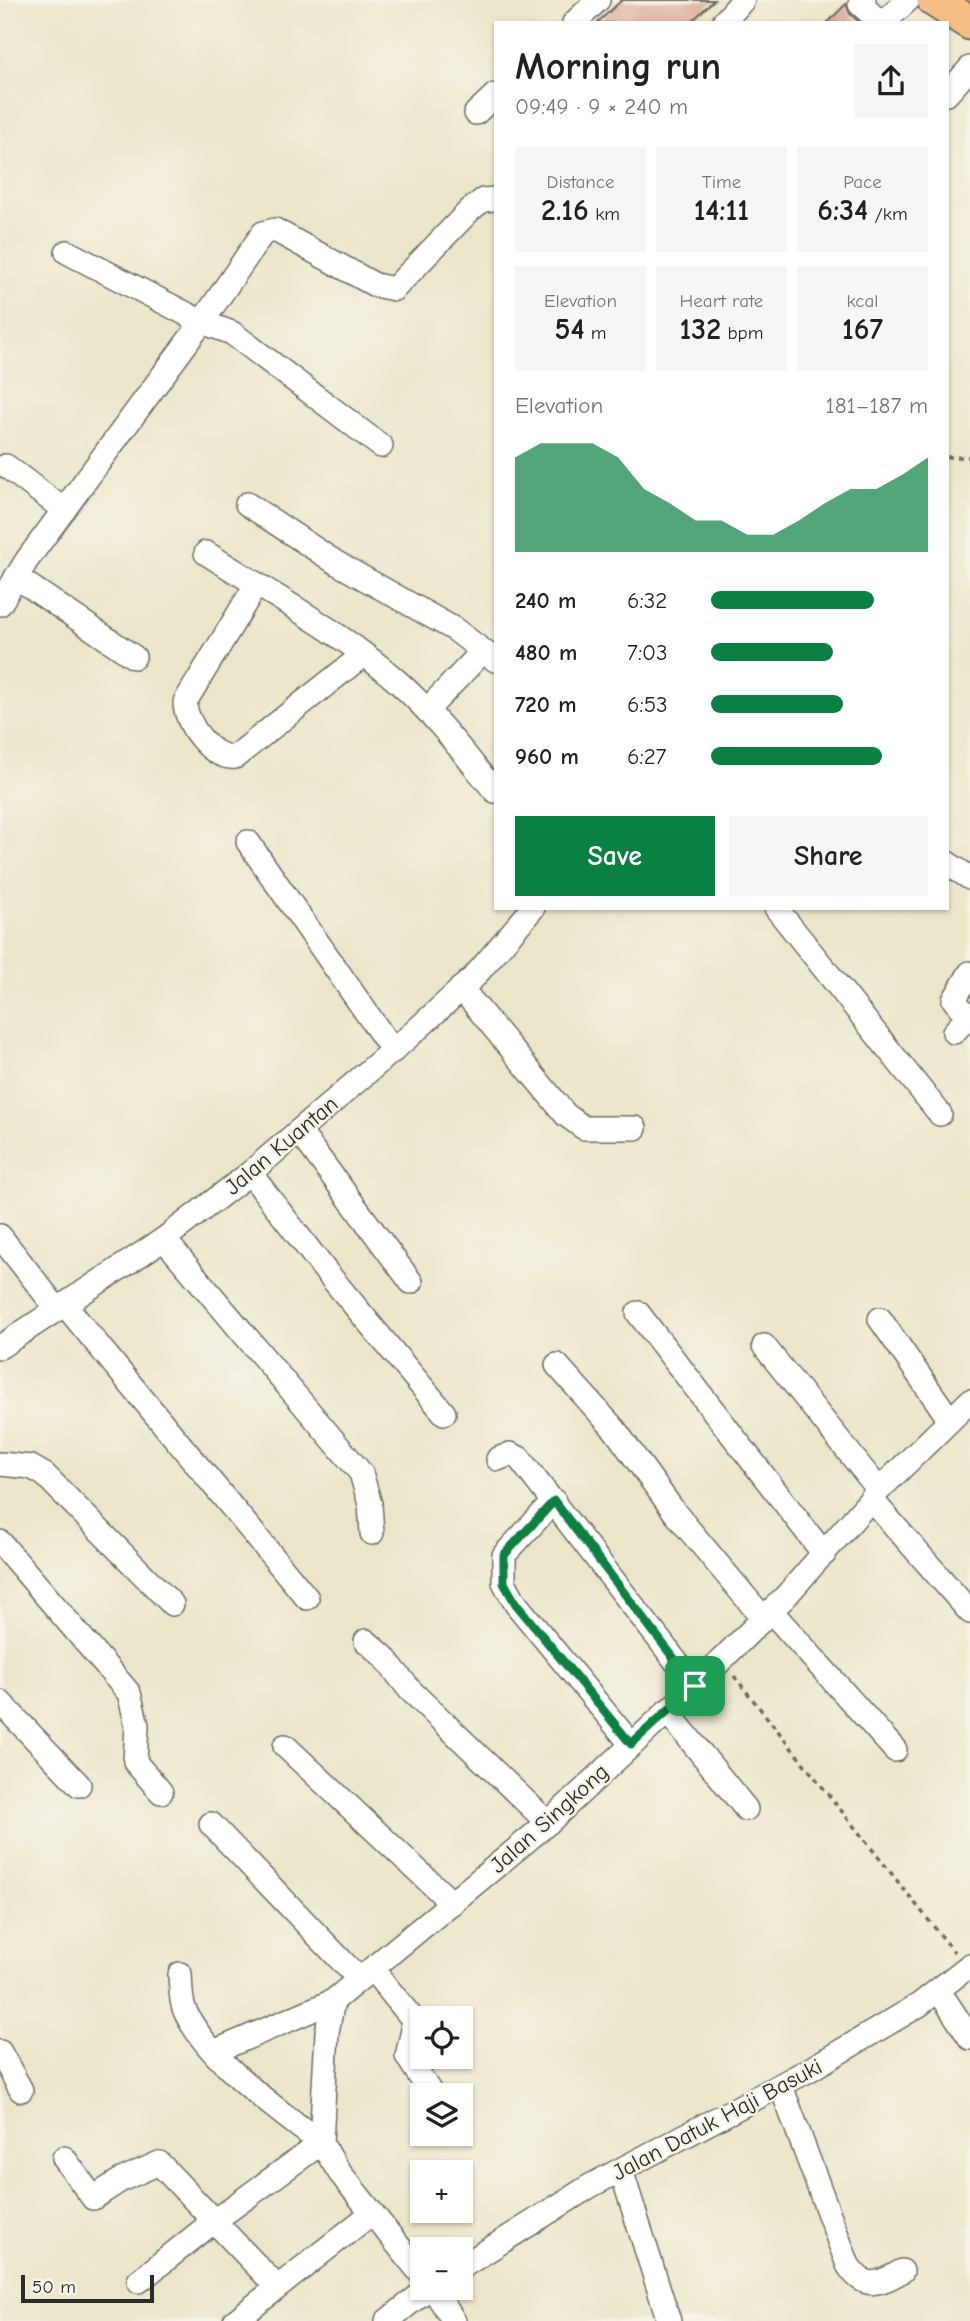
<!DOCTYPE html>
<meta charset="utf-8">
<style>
:root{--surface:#fff;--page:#f6f6f6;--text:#202124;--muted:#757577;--accent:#0b8043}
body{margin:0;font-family:"Comic Neue",sans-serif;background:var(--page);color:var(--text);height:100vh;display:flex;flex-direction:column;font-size:26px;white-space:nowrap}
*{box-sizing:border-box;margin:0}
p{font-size:23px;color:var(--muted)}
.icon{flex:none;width:38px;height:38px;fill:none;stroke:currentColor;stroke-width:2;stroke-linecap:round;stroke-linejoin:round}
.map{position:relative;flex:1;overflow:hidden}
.details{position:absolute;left:494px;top:21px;width:455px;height:889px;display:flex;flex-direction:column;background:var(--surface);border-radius:0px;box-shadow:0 2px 5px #0004}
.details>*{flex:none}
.tools{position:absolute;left:410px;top:2006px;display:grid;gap:14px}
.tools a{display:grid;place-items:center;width:63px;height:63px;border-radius:0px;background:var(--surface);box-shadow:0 2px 5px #0004;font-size:35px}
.scale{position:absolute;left:21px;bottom:18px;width:133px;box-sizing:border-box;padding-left:7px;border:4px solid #2b2b2b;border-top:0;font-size:19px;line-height:24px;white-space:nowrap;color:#2b2b2b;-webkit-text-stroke:5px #f7f3e8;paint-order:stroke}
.pin{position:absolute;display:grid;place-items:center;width:60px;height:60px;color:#fff;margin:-30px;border-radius:14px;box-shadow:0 4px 10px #0006}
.round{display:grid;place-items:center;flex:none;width:74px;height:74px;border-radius:0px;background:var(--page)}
.summary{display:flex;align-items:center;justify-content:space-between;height:119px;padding:0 21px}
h1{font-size:38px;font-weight:600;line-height:52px}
.stats{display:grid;grid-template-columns:repeat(3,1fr);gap:10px;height:119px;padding:7px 21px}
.stats div{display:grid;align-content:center;border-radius:0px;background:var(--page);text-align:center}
.stats b{font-size:30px;font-weight:600}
.stats small{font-size:19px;font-weight:400}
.stats p{font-size:19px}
.chart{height:196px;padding:14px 21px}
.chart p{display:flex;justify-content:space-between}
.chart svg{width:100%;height:126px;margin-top:7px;fill:var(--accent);opacity:.7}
.button{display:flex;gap:14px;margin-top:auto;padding:14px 21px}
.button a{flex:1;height:80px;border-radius:0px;background:var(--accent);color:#fff;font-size:28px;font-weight:600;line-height:80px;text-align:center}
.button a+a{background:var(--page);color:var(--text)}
ul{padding:0 21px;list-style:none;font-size:23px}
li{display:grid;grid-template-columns:112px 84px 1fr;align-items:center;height:52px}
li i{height:18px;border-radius:9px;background:var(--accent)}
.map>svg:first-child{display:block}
.building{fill:#deaf9b}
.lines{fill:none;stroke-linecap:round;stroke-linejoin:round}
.minor-casing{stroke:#6e6c62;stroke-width:26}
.highway-casing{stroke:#6e6c62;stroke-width:37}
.path{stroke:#6e6c62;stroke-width:3.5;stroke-dasharray:5 5;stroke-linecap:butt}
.minor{stroke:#fff;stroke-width:23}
.highway{stroke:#f6be87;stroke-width:33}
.route-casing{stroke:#fff;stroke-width:14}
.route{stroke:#0b8043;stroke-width:9}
.labels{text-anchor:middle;stroke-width:5;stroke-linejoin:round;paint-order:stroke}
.street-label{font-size:23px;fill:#2b2b2b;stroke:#f7f3e8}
</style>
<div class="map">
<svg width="970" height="2321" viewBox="0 0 970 2321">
<rect width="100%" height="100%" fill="#f7f3e8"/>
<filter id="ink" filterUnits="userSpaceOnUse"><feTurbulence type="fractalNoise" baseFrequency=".0143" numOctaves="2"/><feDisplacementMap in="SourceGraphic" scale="14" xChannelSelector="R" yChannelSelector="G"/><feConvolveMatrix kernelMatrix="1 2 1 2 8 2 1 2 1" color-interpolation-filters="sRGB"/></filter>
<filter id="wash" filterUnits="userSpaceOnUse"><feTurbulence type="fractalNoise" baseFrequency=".00686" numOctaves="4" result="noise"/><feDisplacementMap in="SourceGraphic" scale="28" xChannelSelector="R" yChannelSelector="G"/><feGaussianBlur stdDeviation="1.57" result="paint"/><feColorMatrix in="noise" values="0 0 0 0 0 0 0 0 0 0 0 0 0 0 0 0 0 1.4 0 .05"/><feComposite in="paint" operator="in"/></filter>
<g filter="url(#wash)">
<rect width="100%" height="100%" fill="#ebe6c9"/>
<g id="blocks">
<!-- building -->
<g class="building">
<path d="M622,0H714L690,23H597Z"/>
<path d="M846,4L850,14L860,23H827Z"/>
</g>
</g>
</g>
<g filter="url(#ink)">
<use href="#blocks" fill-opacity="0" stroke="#6e6c62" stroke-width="2"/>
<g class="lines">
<!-- minor casing -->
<g class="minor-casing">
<g id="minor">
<path d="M864,0L860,4L881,23"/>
<path d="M574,23L598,0"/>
<path d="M723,23L743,0"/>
<path d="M883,23L908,0"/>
<path d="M947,94L970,68"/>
<path d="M476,113L495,95"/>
<path d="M67,252L202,322L232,333L381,446"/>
<path d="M6,466L64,510"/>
<path d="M247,504L335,562L454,629L495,660"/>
<path d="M206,553C269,593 343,633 398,682C435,715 464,754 495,791"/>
<path d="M16,577L134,657"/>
<path d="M256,585L185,702C185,724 212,760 235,757L363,655"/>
<path d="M0,604L27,560L202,322L263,233L275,230L375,285L394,289L470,210L483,200L495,199"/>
<path d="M427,710L483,651"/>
<path d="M248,842L393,1051"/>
<path d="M947,863L970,878"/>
<path d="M776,908L940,1114"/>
<path d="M461,988L566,1115L584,1128H635"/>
<path d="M954,1032L968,1017L954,1000L970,973"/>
<path d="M299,1131L411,1282"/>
<path d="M250,1173L324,1269L444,1413"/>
<path d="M0,1236L57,1309"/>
<path d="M164,1239L361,1473L370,1504L372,1533"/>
<path d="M65,1305L307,1598"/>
<path d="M638,1313L824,1554"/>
<path d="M880,1319L950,1420"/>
<path d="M764,1346L879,1490"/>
<path d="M0,1347L164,1239L250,1173L413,1033L474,977L533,908"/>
<path d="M557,1365L615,1430L676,1514L763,1618"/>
<path d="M498,1459L510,1454L519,1458L695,1686"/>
<path d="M0,1464L31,1467L45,1475L172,1604"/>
<path d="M871,1499L970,1612"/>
<path d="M554,1501L504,1555V1582L516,1604L631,1744"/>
<path d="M0,1542L129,1693L137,1725L135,1762L161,1792"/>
<path d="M771,1611L895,1750"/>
<path d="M366,1641L383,1656L410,1690L548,1823"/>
<path d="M0,1702L79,1785"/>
<path d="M667,1711L746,1809"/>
<path d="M285,1746L452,1903"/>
<path d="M211,1824L359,1979"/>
<path d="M372,1969L412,2018L413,2030L407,2056L432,2095"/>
<path d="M939,1991L970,2038"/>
<path d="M216,2051L333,2001"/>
<path d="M0,2052L21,2090"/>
<path d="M781,2086L848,2265C864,2290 878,2285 902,2271"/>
<path d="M64,2158L93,2198L121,2180L159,2163L277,2287"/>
<path d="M621,2170L669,2321"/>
<path d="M460,2268L590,2186L809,2070L919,2005L970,1965"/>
<path d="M422,2275L340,2173L321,2143L327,2032L333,2001L548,1823L695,1686L786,1596L879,1490L970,1401"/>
<path d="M139,2281L214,2221L321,2143C279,2111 208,2061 185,2011C180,2000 181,1986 180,1974"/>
<path d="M432,2287L454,2321"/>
<path d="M235,2321L372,2213"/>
<path d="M387,2321L430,2287"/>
</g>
</g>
<!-- highway casing -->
<g class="highway-casing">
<path id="highway" d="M934,0L970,23"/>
</g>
<!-- path -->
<g class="path">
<path d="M947,457H970"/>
<path d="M734,1676L954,1952"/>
</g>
<!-- minor -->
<use href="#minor" class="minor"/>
<!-- highway -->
<use href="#highway" class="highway"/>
</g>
</g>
<g class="lines" filter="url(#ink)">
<!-- route casing -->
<g class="route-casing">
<path id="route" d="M554,1501L695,1686L631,1744L516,1604L504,1583V1555Z"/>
</g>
<!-- route -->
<use href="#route" class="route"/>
</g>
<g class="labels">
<!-- street labels -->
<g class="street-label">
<text transform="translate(281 1145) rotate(-40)" y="8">Jalan Kuantan</text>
<text transform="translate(549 1818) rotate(-42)" y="8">Jalan Singkong</text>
<text transform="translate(717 2119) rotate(-28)" y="8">Jalan Datuk Haji Basuki</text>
</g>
</g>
</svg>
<div class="tools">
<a><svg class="icon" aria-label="locate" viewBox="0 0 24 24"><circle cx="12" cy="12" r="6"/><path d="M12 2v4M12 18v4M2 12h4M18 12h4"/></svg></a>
<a><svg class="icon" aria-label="layers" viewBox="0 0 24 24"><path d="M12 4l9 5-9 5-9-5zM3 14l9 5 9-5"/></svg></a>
<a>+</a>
<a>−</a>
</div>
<div class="scale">50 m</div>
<div class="pin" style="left:695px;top:1686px;background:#1e9e55"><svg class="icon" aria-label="arrive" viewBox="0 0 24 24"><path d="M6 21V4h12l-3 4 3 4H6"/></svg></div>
<section class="details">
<div class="summary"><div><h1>Morning run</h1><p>09:49 · 9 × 240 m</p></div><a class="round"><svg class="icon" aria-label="share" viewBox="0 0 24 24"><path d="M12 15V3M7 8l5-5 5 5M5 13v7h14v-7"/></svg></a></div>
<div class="stats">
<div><p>Distance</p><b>2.16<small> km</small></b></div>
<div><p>Time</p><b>14:11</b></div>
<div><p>Pace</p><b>6:34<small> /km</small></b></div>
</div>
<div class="stats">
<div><p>Elevation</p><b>54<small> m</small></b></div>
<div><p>Heart rate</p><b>132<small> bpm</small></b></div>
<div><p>kcal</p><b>167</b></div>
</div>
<div class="chart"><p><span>Elevation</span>181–187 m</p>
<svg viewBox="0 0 160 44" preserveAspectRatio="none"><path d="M0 44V11L10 6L20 6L30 6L40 11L50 22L60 27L70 33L80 33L90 38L100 38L110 33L120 27L130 22L140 22L150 17L160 11V44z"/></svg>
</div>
<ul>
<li><b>240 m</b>6:32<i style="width:75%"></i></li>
<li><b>480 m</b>7:03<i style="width:56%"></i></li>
<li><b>720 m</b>6:53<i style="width:61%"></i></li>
<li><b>960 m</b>6:27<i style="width:79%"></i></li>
</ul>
<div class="button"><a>Save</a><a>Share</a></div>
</section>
</div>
